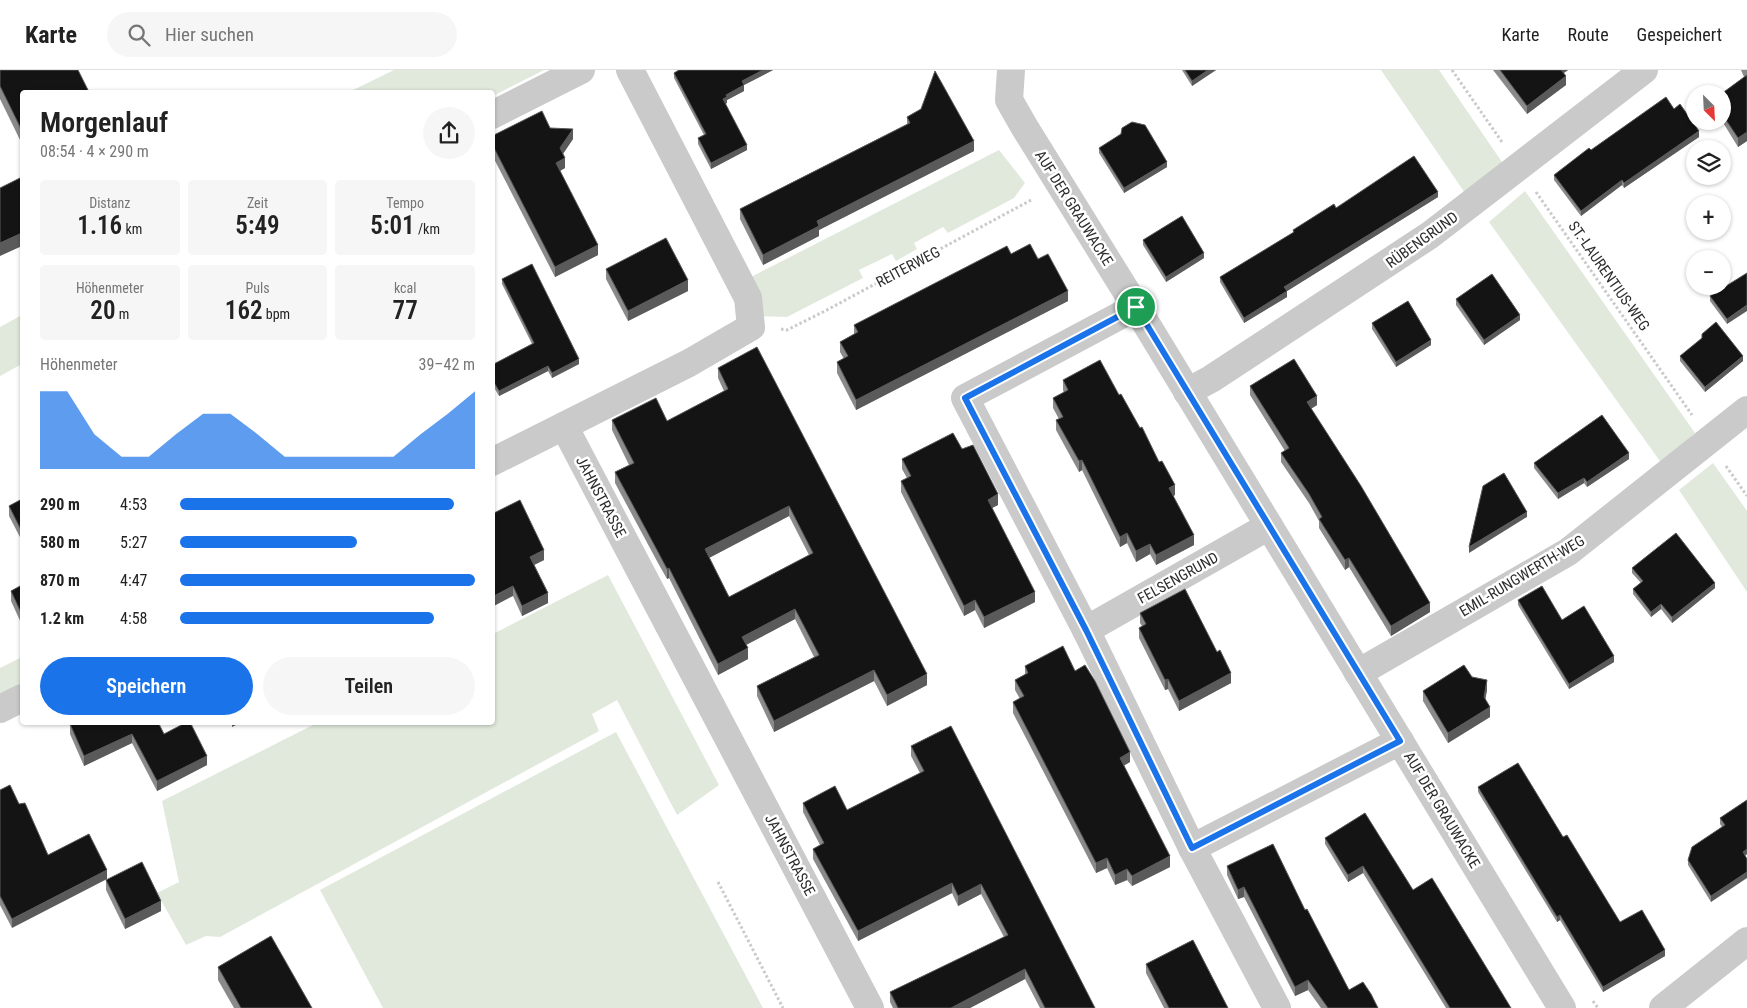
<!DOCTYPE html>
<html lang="de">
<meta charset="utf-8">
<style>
:root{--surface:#fff;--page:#f6f6f6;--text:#222;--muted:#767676;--line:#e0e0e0;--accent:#1a73e8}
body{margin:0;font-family:"Roboto Condensed",sans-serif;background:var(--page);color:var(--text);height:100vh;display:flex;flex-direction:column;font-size:19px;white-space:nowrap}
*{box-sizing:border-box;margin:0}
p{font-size:16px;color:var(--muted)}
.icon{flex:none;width:28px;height:28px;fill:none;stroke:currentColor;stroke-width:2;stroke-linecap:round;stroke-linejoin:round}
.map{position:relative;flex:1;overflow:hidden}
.details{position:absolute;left:20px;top:20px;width:475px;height:635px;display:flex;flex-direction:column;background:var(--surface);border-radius:5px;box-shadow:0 1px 4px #0004}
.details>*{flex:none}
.needle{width:32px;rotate:156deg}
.controls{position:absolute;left:1686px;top:15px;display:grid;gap:10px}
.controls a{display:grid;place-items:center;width:45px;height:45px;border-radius:50%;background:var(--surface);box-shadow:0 1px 4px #0004;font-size:25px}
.pin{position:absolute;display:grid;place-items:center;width:42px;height:42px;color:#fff;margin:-21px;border:2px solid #fff;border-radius:50%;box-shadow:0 1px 5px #0007}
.round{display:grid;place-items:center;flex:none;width:52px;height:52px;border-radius:26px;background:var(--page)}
.head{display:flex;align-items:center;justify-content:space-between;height:85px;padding:0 20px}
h1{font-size:28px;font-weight:600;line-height:38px}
.stats{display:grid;grid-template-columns:repeat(3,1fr);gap:8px;height:85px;padding:5px 20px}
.stats div{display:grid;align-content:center;border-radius:5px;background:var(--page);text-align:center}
.stats b{font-size:25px;font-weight:600}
.stats small{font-size:14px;font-weight:400}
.stats p{font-size:14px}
.chart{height:140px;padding:10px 20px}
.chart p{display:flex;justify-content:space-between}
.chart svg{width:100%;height:90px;margin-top:5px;fill:var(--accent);opacity:.7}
.primary-button{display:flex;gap:10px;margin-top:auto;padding:10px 20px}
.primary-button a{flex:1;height:58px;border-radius:30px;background:var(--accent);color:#fff;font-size:20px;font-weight:600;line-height:58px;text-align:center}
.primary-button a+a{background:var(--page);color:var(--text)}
ul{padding:0 20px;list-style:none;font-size:16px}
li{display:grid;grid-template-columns:80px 60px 1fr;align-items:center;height:38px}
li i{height:12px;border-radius:6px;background:var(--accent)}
header{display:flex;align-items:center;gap:30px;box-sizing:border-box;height:70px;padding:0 25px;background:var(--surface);border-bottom:1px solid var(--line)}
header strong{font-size:24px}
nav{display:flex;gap:28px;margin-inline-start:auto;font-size:18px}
.search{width:350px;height:45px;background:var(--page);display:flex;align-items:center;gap:12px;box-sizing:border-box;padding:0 18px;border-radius:28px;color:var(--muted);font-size:19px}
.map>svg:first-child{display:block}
.green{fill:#e1e9dc}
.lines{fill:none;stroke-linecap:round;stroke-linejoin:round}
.path{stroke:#cacaca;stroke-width:3;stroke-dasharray:2.5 2.5;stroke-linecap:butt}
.street{stroke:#cacaca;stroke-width:28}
.wall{fill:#8a8a8a;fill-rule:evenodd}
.shaded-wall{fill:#5a5a5a}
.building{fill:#141414;stroke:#5a5a5a;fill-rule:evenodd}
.route-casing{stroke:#fff;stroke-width:10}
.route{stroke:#1a73e8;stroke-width:6}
.labels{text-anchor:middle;stroke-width:5;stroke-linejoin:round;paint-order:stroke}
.street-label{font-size:15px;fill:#2d2d2d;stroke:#fff}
</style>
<header>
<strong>Karte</strong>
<div class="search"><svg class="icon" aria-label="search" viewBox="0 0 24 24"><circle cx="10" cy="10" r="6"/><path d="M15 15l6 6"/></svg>Hier suchen</div>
<nav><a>Karte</a><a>Route</a><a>Gespeichert</a></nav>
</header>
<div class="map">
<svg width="1747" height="938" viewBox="0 0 1747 938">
<rect width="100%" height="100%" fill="#fff"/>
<!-- green -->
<g class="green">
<path d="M394,0H544L493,26L492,22H349Z"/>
<path d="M1381,0H1439L1504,95L1465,123Z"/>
<path d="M999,80L1025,113L1014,128L948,163L943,157L914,173L917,179L896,191L892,184L859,200L863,208L787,247L758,246L747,209Z"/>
<path d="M1525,121L1695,363L1662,394L1489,152Z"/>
<path d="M22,245V294L0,306V257Z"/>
<path d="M1713,393L1747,441V522L1679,420Z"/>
<path d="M608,505L719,715L677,745L617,630L592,644L599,661L220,867L206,866L186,875L157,823L179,812L162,731L317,653L492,652L493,564Z"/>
<path d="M22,587V616L0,627V598Z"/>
<path d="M616,662L763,938H383L320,820Z"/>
</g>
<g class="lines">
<!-- path -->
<g class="path">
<path d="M1452,0L1502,72"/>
<path d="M1536,122L1692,345"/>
<path d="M781,259L787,260L825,241L1033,129"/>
<path d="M1726,396L1747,426"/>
<path d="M718,812L783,938"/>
<path d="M1593,931L1598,938"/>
</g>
<!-- street -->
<g class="street">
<path d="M1011,0L1009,30L1025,58L1136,237L1562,938"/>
<path d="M492,45L581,0"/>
<path d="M1136,237L965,328L1086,560L1192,778L1277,938"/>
<path d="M1187,322L1211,309L1430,165L1644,0"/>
<path d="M564,356L870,938"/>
<path d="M492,392L689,293L751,257L748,228L630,0"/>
<path d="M1086,560L1269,456"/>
<path d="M1358,603L1568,482L1747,340"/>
<path d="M0,639L22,628"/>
<path d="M1192,778L1400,671"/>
<path d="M1663,938L1747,871"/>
</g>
</g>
<!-- wall -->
<g class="wall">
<path d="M0,0L22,22V74L0,29Z"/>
<path d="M679,0H773L744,15V21L727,30V33L725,34L747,80L711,99L698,74V68L704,65L674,8V3Z"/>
<path d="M1182,0H1216L1192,16Z"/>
<path d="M1493,0H1568L1564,3L1566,15L1527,44Z"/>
<path d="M1741,0H1747V71L1738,77L1722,51V24L1744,7Z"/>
<path d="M1674,39L1699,67L1624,118L1622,115L1581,146L1554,110V105L1591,80Z"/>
<path d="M907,47L974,81L819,160V166L763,195L740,149V139L907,54Z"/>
<path d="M550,58L573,69L563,84L565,98L560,101L598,185L555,207L492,85V66Z"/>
<path d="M1099,78L1167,97L1124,123L1099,83Z"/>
<path d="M1438,127L1287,221V227L1244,253L1220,212V207L1293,163V160L1336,138Z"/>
<path d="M1143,170L1204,188L1166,212L1143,175Z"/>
<path d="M1011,184L1038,189L1068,231L856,340L837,303V292L844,289L840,282V272L854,264V255Z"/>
<path d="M606,199L688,221L628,251L606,209Z"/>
<path d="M1747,203L1727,254L1710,231V226Z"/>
<path d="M502,209L579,294L552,308L548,301L499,326L492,314V295L532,274L502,214Z"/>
<path d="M1456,229L1520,250L1484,275L1456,235Z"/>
<path d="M1372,253L1431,275L1396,297L1372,259Z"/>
<path d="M1680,286L1743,291L1705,322L1680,291Z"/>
<path d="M718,298L927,615L887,636L874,611L774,662L757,626V616L814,587L795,549L746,575L748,589L718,605L669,508L667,509L658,493L615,413V402L629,395L612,360V350L667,351L724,321L718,308ZM789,446L809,485L729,527L709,488Z"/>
<path d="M1063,310L1119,325L1175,425L1173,426L1194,475L1156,495L1150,484L1136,492L1127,473L1120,477L1082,400L1079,402L1056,360V350L1059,349L1053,338V328L1064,323L1063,320Z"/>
<path d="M1250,316L1317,335L1311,339L1430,542L1391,566L1349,497L1345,500L1319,458V451L1309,433L1281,392V383L1285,381L1250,325Z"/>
<path d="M962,379L998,435L992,438L1035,532L984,558L975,540L964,546L901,422V411L907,408L902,399V389Z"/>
<path d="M1629,389L1587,417L1584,413L1558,429L1534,398V393Z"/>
<path d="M22,429V471L9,446V436Z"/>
<path d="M492,444L544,490L534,495L548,533L522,546L513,526Z"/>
<path d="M1632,498L1715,518L1672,553L1661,539L1651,547L1633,524V519L1641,513L1632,503Z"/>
<path d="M22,515V555L11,531V521Z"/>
<path d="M1518,530L1562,550L1614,592L1569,619L1518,535Z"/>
<path d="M1140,543L1231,613L1179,641L1168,619L1165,620L1139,568V558L1142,556L1140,553Z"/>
<path d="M1025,596L1075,601L1130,692L1124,695L1170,797L1132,816L1127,810L1115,815L1107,798L1096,803L1013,643V632L1020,629L1015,620V610L1025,604Z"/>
<path d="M1472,607L1487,620L1485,629L1490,647L1448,673L1423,631V621Z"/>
<path d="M70,654L164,664L207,695L157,721L132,673L84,696L70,664Z"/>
<path d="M911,676L1095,938H1040L1025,909L970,938H893L890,932V922L1004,867L981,824L958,836L952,823L858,871L813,789V779L820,775L803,742V733L847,740L920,703L911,686Z"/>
<path d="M1478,717L1563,767L1620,852L1665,886L1603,922L1560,850L1557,852L1478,722Z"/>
<path d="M0,720L19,734L12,858L0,835Z"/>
<path d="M1747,730V784L1745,786L1711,832L1688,795V790L1722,757L1720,754V748Z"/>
<path d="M1325,768L1413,820L1511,938H1446L1363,803L1348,812L1325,774Z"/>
<path d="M1227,796L1305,840L1349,920L1378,938H1321L1308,920L1295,926L1244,827L1238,829L1227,805Z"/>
<path d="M106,810L161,841L125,859L106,820Z"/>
<path d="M1146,894L1228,938H1164L1146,903Z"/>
<path d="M218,897L312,938H234L218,910Z"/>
</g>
<!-- shaded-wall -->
<g class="shaded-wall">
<path d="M763,0H773L742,16V11Z"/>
<path d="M1208,0H1216L1192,16V11Z"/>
<path d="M1559,0H1568L1559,6Z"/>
<path d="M1566,6V15L1527,44V36Z"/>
<path d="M744,15V21L727,30V33L723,35V29L726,25Z"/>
<path d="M573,59V69L560,88V78Z"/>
<path d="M1699,61V67L1624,118V113Z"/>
<path d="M1747,62V71L1738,77V68Z"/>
<path d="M974,71V81L819,160V166L763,195V185L817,151Z"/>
<path d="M747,75V80L711,99V93Z"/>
<path d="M565,88V98L556,103V93Z"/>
<path d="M1167,92V97L1124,123V118Z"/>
<path d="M1622,110V115L1581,146V141Z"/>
<path d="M1438,122V127L1284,223V217Z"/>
<path d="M22,163V176L0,186V173Z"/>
<path d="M598,175V185L555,207V197Z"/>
<path d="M1204,183V188L1166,212V207Z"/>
<path d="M688,210V221L628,251V241Z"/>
<path d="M1068,221V231L856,340V330Z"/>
<path d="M1287,221V227L1244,253V248Z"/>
<path d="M1747,235V241L1727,254V249Z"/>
<path d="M1520,245V250L1484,275V270Z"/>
<path d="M1431,270V275L1396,297V292Z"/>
<path d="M1743,286V291L1705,322V317Z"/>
<path d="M579,289V294L552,308V303Z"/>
<path d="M548,296V301L499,326V321Z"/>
<path d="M1317,326V335L1307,341V332Z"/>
<path d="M1629,383V389L1587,417V412Z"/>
<path d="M1082,390V400L1079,402V391Z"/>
<path d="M1584,408V413L1558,429V423Z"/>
<path d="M1175,415V425L1169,428V418Z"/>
<path d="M998,424V435L988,440V430Z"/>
<path d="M789,436V446L705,490V479Z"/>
<path d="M1527,442V447L1469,483V477Z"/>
<path d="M1127,463V473L1120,477V467Z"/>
<path d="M1194,465V475L1156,495V485Z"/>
<path d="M1150,474V484L1136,492V481Z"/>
<path d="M544,480V490L530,497V487Z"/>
<path d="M1349,488V497L1345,500V490Z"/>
<path d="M669,498V508L667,509V499Z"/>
<path d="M1715,513V518L1672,553V547Z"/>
<path d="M513,516V526L492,537V527Z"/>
<path d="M1035,522V532L984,558V547Z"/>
<path d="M548,523V533L522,546V536Z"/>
<path d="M975,530V540L964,546V536Z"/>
<path d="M1430,533V542L1391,566V556Z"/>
<path d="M1661,534V539L1651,547V542Z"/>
<path d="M795,539V549L742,577V567Z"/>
<path d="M748,578V589L718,605V594Z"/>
<path d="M1614,586V592L1569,619V614Z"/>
<path d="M874,600V611L774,662V651Z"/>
<path d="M1231,603V613L1179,641V631Z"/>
<path d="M927,604V615L887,636V625Z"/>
<path d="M1168,609V619L1165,620V610Z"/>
<path d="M1487,610V620L1484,637V627Z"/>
<path d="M1490,637V647L1448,673V663Z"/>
<path d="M232,652H242L232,657Z"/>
<path d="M132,664V673L84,696V686Z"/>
<path d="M1130,682V692L1120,698V688Z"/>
<path d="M207,686V695L157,721V711Z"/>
<path d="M1747,779V784L1743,787V782Z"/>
<path d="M1170,786V797L1132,816V806Z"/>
<path d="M1107,788V798L1096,803V793Z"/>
<path d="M1363,796V803L1348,812V805Z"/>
<path d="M1127,799V810L1115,815V805Z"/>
<path d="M107,800V809L12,858V849Z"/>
<path d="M1747,802V808L1711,832V826Z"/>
<path d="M952,813V823L858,871V861Z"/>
<path d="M981,814V824L958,836V826Z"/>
<path d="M1244,817V827L1238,829V820Z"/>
<path d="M161,831V841L125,859V849Z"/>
<path d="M1560,845V850L1557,852V847Z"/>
<path d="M1665,880V886L1603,922V917Z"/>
<path d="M1025,899V909L970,938H951Z"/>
<path d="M1308,910V920L1295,926V917Z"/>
</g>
<!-- building -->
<g class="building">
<path d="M0,0H78L89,22H22V61L0,16Z"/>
<path d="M679,0H763L742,11L744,15L726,25L727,27L723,29L747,75L711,93L698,68L706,64L674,3Z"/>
<path d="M1185,0H1208L1192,11Z"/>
<path d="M1500,0H1561L1566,6L1527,36Z"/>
<path d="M935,1L974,71L817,151L819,156L763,185L740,139L910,53L907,47L921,39Z"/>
<path d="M1747,5V62L1738,68L1722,44V24H1721Z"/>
<path d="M1666,27L1674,39L1680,34L1699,61L1624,113L1622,110L1581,141L1554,105L1589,78L1591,80Z"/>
<path d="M542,41L550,58L573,59L560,78L565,88L556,93L598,175L555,197L492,74V66Z"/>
<path d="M1132,52L1145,55L1167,92L1124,118L1099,78L1121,64L1122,58Z"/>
<path d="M1414,86L1438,122L1284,217L1287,221L1244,248L1220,207L1294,162L1293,160L1334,134L1336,138Z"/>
<path d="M22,107V163L0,173V118Z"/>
<path d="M1182,146L1204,183L1166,207L1143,170Z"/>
<path d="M666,168L688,210L628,241L606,199Z"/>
<path d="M1030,174L1038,189L1048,184L1068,221L856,330L837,292L848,286L840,272L858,262L854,255L1007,176L1011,184Z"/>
<path d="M532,194L579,289L552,303L548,296L499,321L492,309V295L534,273L502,209Z"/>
<path d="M1747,203V235L1727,249L1710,226Z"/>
<path d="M1492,204L1520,245L1484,270L1456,229Z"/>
<path d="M1408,231L1431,270L1396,292L1372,253Z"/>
<path d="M1716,252L1743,286L1705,317L1680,286L1702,268V264Z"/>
<path d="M757,277L927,604L887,625L874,600L774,651L757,616L819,585L795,539L742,567L748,578L718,594L669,498L667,499L658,482L615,402L634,393L612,350L656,328L667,351L728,319L718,298ZM789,436L813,483L729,527L705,479Z"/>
<path d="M1294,289L1317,326L1307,332L1361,416L1430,533L1391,556L1349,488L1345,490L1319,449L1322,447L1309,424L1281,383L1289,378L1250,316Z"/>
<path d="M1100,290L1119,325L1121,324L1140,358L1142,357L1159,392L1162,391L1175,415L1169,418L1194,465L1156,485L1150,474L1136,481L1127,463L1120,467L1082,390L1079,391L1056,350L1063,347L1053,328L1068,320L1063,310Z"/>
<path d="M1602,345L1629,383L1587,412L1584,408L1558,423L1534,393Z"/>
<path d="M953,363L962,379L973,375L998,424L988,430L1035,522L984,547L975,530L964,536L901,411L911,406L902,389Z"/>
<path d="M1504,403L1527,442L1469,477L1483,416Z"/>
<path d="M22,429V462L9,436Z"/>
<path d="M520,430L544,480L530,487L548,523L522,536L513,516L492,527V444Z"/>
<path d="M1676,463L1715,513L1672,547L1661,534L1651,542L1633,519L1643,511L1632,498Z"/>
<path d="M22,515V545L11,521Z"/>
<path d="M1542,516L1562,550L1584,536L1614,586L1569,614L1518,530Z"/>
<path d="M1185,519L1217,582L1220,580L1231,603L1179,631L1168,609L1165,610L1139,558L1146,554L1140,543Z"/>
<path d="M1063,576L1075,601L1085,595L1095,611L1130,682L1120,688L1170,786L1132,806L1127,799L1115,805L1107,788L1096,793L1013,632L1024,626L1015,610L1028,603L1025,596Z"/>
<path d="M1464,595L1472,607L1487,610L1484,627L1490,637L1448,663L1423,621Z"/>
<path d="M74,652H158L164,664L187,652H190L207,686L157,711L132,664L84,686L70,654Z"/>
<path d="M951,656L1095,938H1045L1025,899L951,938H898L890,922L1008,865L981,814L958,826L952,813L858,861L813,779L824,773L803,733L835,716L847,740L924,701L911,676Z"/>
<path d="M1518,693L1563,767L1567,765L1620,852L1642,840L1665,880L1603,917L1560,845L1557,847L1478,717Z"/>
<path d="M10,715L19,734L25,733L48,785L89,764L107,800L12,849L0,826V720Z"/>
<path d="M1747,730V779L1743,782L1747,789V802L1711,826L1688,790L1692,777L1725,755L1720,748Z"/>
<path d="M1365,743L1413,820L1432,808L1511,938H1450L1363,796L1348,805L1325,768Z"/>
<path d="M1273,774L1305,840L1307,839L1349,920L1363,912L1371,924L1378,938H1328L1308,910L1295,917L1244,817L1238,820L1227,796Z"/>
<path d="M142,792L161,831L125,849L106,810Z"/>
<path d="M271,866L312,938H241L218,897Z"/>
<path d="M1193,870L1228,938H1169L1146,894Z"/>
</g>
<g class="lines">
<!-- route casing -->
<g class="route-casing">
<path id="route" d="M1136,237L1400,671L1192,778L1086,560L965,328Z"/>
</g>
<!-- route -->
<use href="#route" class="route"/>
</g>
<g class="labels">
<!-- street labels -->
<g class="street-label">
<text transform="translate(1074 138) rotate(58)" y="5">AUF DER GRAUWACKE</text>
<text transform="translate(1422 170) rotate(-36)" y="5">RÜBENGRUND</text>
<text transform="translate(908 197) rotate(-28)" y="5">REITERWEG</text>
<text transform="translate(1609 206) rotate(55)" y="5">ST.-LAURENTIUS-WEG</text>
<text transform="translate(601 427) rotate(62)" y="5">JAHNSTRASSE</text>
<text transform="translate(1522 506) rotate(-31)" y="5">EMIL-RUNGWERTH-WEG</text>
<text transform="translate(1178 508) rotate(-29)" y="5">FELSENGRUND</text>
<text transform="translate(1442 740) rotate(59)" y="5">AUF DER GRAUWACKE</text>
<text transform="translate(790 785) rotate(62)" y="5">JAHNSTRASSE</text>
</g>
</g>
</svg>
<div class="controls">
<a><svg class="needle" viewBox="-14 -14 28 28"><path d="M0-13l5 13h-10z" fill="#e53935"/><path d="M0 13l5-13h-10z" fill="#767676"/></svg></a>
<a><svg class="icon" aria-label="layers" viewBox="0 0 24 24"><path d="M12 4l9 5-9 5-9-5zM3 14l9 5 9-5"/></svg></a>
<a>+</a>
<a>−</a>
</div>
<div class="pin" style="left:1136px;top:237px;background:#1e9e55"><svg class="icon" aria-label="arrive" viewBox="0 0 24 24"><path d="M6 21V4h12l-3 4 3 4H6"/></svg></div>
<section class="details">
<div class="head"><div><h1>Morgenlauf</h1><p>08:54 · 4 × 290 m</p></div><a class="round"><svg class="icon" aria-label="share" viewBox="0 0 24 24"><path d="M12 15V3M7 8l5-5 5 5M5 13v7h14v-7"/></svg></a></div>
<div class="stats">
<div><p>Distanz</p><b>1.16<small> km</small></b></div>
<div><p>Zeit</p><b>5:49</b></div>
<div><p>Tempo</p><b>5:01<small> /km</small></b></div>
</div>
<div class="stats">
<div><p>Höhenmeter</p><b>20<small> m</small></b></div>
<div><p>Puls</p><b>162<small> bpm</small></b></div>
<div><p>kcal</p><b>77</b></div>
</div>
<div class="chart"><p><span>Höhenmeter</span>39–42 m</p>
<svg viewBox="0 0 160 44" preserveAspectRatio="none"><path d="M0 44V6L10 6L20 27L30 38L40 38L50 27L60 17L70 17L80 27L90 38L100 38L110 38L120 38L130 38L140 27L150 17L160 6V44z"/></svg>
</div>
<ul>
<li><b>290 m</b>4:53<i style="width:93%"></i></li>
<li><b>580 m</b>5:27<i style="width:60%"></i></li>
<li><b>870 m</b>4:47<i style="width:100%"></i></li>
<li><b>1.2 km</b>4:58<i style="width:86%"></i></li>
</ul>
<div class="primary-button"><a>Speichern</a><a>Teilen</a></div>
</section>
</div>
